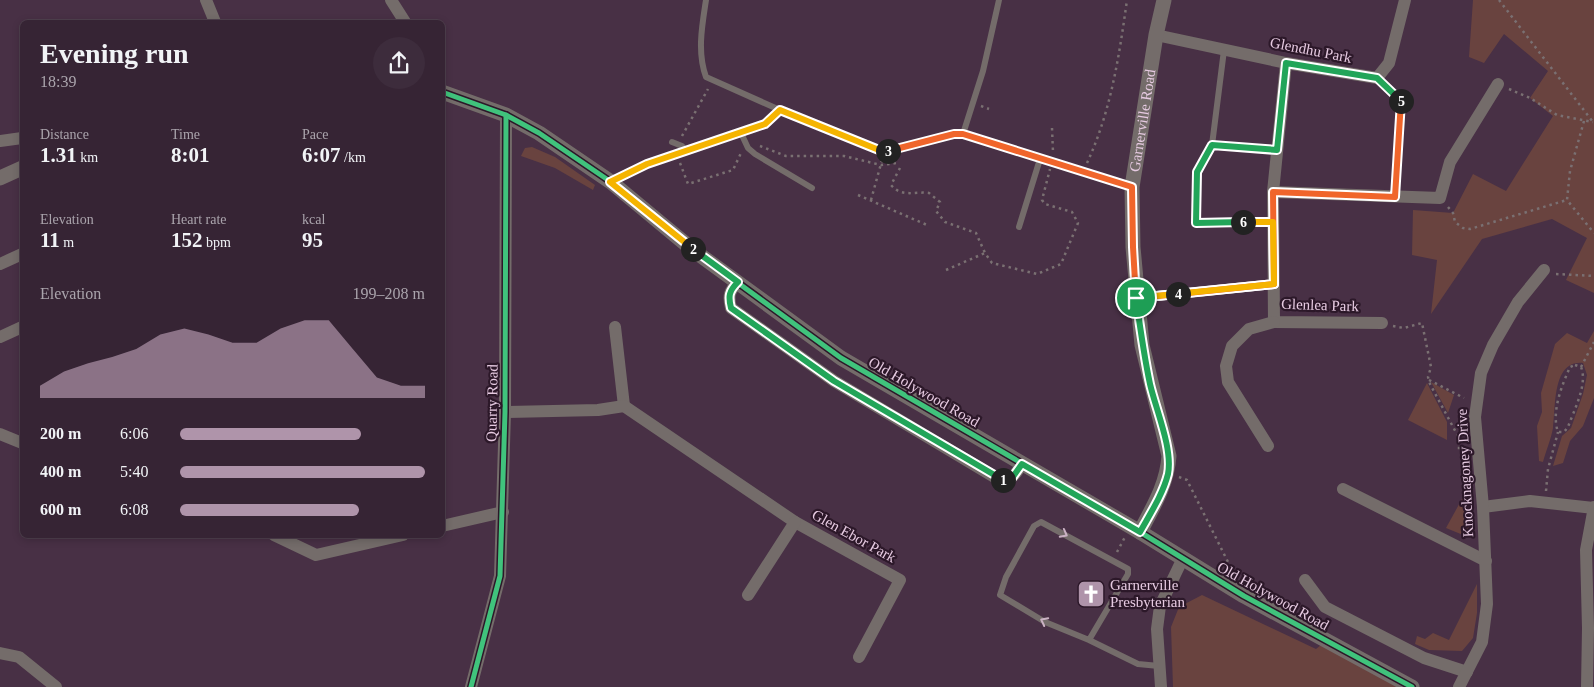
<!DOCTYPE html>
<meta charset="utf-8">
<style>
:root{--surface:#362434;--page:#3d2c3c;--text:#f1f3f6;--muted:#aaa4ac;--line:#50414f;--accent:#af94aa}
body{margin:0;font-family:"Times New Roman",serif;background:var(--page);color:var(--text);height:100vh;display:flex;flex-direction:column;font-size:19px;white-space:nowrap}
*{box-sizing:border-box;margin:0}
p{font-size:16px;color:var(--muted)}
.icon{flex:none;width:28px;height:28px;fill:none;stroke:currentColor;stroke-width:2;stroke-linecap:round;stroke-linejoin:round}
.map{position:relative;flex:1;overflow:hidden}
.panel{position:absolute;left:20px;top:20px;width:425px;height:518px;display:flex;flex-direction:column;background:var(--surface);border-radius:8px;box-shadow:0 2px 8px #0003,0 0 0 1px var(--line)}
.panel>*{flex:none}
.pin{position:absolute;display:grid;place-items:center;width:42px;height:42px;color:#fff;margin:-21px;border:2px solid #fff;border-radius:50%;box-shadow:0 1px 5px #0007}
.km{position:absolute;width:25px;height:25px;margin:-12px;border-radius:50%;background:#222;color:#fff;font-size:14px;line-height:25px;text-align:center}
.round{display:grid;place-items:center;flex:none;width:52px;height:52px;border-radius:26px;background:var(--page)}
.summary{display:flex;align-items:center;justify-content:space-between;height:85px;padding:0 20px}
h1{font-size:28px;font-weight:600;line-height:38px}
.stats{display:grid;grid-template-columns:repeat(3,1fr);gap:8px;height:85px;padding:5px 20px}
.stats div{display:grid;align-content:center}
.stats b{font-size:21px;font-weight:600}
.stats small{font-size:14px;font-weight:400}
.stats p{font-size:14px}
.chart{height:140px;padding:10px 20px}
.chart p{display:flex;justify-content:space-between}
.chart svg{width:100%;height:90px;margin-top:5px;fill:var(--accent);opacity:.7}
ul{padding:0 20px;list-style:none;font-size:16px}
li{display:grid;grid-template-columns:80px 60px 1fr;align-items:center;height:38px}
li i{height:12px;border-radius:6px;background:var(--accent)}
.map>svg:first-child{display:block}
.green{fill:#69433f}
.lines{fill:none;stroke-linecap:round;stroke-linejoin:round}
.path{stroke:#7a7072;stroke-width:2.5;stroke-dasharray:2.5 4;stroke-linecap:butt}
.service{stroke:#746c6a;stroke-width:6}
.minor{stroke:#746c6a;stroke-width:12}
.tertiary{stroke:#746c6a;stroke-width:15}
.cycleway-casing{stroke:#2c1829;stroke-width:8}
.cycleway{stroke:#40c37c;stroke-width:5}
.oneway{stroke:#cab2c3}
.split-1-casing{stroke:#fff;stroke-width:10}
.split-2-casing{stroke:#fff;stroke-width:10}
.split-3-casing{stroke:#fff;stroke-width:10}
.split-4-casing{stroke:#fff;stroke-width:10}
.split-5-casing{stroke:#fff;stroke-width:10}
.split-6-casing{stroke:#fff;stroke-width:10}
.split-7-casing{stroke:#fff;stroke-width:10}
.split-1{stroke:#22a559;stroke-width:6}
.split-2{stroke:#22a559;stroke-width:6}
.split-3{stroke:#f5b400;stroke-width:6}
.split-4{stroke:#f0652b;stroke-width:6}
.split-5{stroke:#f0652b;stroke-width:6}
.split-6{stroke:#22a559;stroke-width:6}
.split-7{stroke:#f5b400;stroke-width:6}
.labels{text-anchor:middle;stroke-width:4.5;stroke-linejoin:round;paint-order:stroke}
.street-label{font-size:15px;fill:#e6cae1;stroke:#2c1829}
.poi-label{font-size:15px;fill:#e6cae1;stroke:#2c1829;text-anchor:start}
</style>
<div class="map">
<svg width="1594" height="687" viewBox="0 0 1594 687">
<rect width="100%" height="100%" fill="#483045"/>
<!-- green -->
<g class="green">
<path d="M1473,0H1594V293L1566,280L1587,238L1552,219L1482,239L1431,314L1437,260L1412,255L1413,210L1453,213L1473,174L1506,191L1553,116L1530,98L1548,71L1504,34L1484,63L1469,57Z"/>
<path d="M532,147L555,157L595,185L593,190L555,168L521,156L525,148Z"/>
<path d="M1594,331V398L1583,426L1570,441L1563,463L1553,466L1562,436L1571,428L1583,394L1587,375L1583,363C1552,360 1556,407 1553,428C1551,439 1546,451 1543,462L1539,461L1537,426L1542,412L1541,393L1555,344L1567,333L1587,343Z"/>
<path d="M1431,382L1454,395L1448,413Z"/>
<path d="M1427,383L1447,422V440L1408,420Z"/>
<path d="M1470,487L1472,535L1468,537L1446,528L1468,488Z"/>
<path d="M1477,584V613L1473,638L1462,651L1429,650L1415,644L1417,636L1425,639L1433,633L1449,640Z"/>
<path d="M1202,595L1316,649L1326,641L1412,687H1173L1171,627L1179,607Z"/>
</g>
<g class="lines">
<!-- path -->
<g class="path">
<path d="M1499,0L1593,122"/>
<path d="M1385,86L1401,99L1396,183"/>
<path d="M1509,89L1530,98L1557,115L1593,122"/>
<path d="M981,106L989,109"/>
<path d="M1584,121L1570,171L1567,200L1594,233"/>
<path d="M1052,128L1053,152"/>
<path d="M682,136L708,89"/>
<path d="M1221,145L1265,149"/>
<path d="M760,146L786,156H844L881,165L897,163"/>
<path d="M680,163L688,184L733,170L741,153"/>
<path d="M1087,163C1111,111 1119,57 1127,0"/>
<path d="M900,168L891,185C902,198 915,191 929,193L940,202L936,211L945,222L976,233L985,253L992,263L1037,274L1061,264L1078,223L1072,212L1045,204L1042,200L1050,169"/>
<path d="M1199,168L1197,172L1196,223L1262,222"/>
<path d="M858,195L927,225"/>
<path d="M871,200L882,160"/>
<path d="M1448,207L1453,213L1455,222L1463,228L1470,229L1567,200"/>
<path d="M946,270L985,253"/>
<path d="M1556,274L1594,276"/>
<path d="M1151,296L1262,285"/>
<path d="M1393,326L1404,328L1422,323L1431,367L1428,377L1430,384L1459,438V450L1465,452"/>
<path d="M1575,365L1581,367C1588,384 1574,410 1568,427L1564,432H1558C1551,412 1562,385 1570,367Z"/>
<path d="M1581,367L1594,342"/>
<path d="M1429,380L1464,398"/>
<path d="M1179,477L1187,480L1233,572"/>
<path d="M1546,491L1548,469L1558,432"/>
<path d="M1117,552L1125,537"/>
</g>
<!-- service -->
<g class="service">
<path d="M706,0C702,26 697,52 706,77L780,110L879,150H894L954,134H963L1132,187"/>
<path d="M741,133L748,148L755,154L812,188"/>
<path d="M963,134L983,71L999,0"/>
<path d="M672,142L682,146L686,152"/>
<path d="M1203,159L1212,145L1224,50"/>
<path d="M611,182L647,164L765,124L780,110"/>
<path d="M1019,227L1040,159"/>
<path d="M1089,640L1128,574V569L1041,522L1034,526L1006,577L1000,595L1045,622L1089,640L1138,664L1159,666"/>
</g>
<!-- minor -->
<g class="minor">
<path d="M206,0L215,22"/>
<path d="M391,0L405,22"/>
<path d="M1156,35L1286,63L1377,78L1389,63L1405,0"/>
<path d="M1286,63L1273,192L1274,322L1382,323"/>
<path d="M0,141L22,138"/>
<path d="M1273,192L1440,198L1450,162L1498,84"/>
<path d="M0,264L22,254"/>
<path d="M738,282C729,291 728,296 731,308L834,381L998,479C1011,482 1016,474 1022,464"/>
<path d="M615,327L624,406"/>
<path d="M0,337L22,327"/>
<path d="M505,412L598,410L624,406L795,522L900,580L859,657"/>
<path d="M0,434L22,443"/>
<path d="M1268,446L1228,382L1226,366L1232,346L1249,329L1274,322"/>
<path d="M1343,489L1486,561"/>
<path d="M1483,507L1530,501L1594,508"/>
<path d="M442,526L503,512"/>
<path d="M274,535L316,555L403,535"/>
<path d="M1305,580L1325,607L1424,658L1467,672"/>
<path d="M748,595L795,522"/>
<path d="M0,653L19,657L56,687"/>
<path d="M471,687L500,576L505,412L506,115"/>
<path d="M1161,687L1157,629L1160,606L1183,558"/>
<path d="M1459,687L1482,642L1487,604L1483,507L1475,417L1481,373L1493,345L1518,302L1544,270"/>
<path d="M1587,687L1588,628L1586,550L1594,507"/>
</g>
<!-- tertiary -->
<g class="tertiary">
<path d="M442,92L506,115L539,133L611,182L693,250L841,358L1140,532L1244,596L1412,687"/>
<path d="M0,178L22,168"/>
<path id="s1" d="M1140,532C1153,507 1167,485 1169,456L1142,345L1133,247L1132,187L1156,35L1164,0"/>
</g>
<!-- cycleway casing -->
<g class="cycleway-casing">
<g id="cycleway">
<path d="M442,92L506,115L539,133L611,182L693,250L841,358L1140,532L1244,596L1412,687"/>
<path d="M471,687L500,576L505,412L506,115"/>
</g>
</g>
<!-- cycleway -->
<use href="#cycleway" class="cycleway"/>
</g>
<!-- one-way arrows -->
<defs><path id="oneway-chevron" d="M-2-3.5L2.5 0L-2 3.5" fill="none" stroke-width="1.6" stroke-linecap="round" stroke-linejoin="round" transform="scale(1.25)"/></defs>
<g class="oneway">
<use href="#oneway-chevron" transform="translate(1064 534) rotate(28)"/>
<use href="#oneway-chevron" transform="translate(1044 621) rotate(-153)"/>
</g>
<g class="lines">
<!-- split-1 casing -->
<g class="split-1-casing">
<path id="split-1" d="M1003,480L1012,478L1022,464L1140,532C1150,514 1163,494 1168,474C1173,449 1156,410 1150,384C1144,356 1140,327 1136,298"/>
</g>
<!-- split-2 casing -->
<g class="split-2-casing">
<path id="split-2" d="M693,249L738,282C729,291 728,296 731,308L834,381L1003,480"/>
</g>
<!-- split-3 casing -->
<g class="split-3-casing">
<path id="split-3" d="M693,249L610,182L647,164L765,124L780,110L879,150L888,151"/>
</g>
<!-- split-4 casing -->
<g class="split-4-casing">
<path id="split-4" d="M888,151L954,134H963L1132,187L1133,247L1136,298L1178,294"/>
</g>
<!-- split-5 casing -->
<g class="split-5-casing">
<path id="split-5" d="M1178,294L1274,284L1273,192L1395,197L1401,101"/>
</g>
<!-- split-6 casing -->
<g class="split-6-casing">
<path id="split-6" d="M1243,222L1196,223L1197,172L1212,145L1277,150L1286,63L1377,78L1401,101"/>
</g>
<!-- split-7 casing -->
<g class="split-7-casing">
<path id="split-7" d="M1136,298L1274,284L1273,222H1243"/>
</g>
<!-- split-1 -->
<use href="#split-1" class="split-1"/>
<!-- split-2 -->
<use href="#split-2" class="split-2"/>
<!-- split-3 -->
<use href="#split-3" class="split-3"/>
<!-- split-4 -->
<use href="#split-4" class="split-4"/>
<!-- split-5 -->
<use href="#split-5" class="split-5"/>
<!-- split-6 -->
<use href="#split-6" class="split-6"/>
<!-- split-7 -->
<use href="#split-7" class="split-7"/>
</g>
<!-- icons -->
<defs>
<g id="church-square" transform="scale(1.4375)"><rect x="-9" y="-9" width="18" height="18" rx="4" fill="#af94aa" stroke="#2c1829"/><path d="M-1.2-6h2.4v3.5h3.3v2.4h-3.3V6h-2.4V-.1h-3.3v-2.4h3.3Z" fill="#fff"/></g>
</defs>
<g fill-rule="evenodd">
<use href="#church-square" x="1091" y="594"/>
</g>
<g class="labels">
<!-- street labels -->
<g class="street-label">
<text transform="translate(1311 50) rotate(11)" y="5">Glendhu Park</text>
<text dy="5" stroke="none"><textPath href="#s1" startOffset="422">Garnerville Road</textPath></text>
<text transform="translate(1320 305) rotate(2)" y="5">Glenlea Park</text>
<text transform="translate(924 392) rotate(30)" y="5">Old Holywood Road</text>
<text transform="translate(492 403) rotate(-89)" y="5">Quarry Road</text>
<text transform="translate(1465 473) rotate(-93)" y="5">Knocknagoney Drive</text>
<text transform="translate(854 536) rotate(29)" y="5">Glen Ebor Park</text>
<text transform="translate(1273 596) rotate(29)" y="5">Old Holywood Road</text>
</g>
<!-- poi labels -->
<g class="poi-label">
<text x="1110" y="590">Garnerville<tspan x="1110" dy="17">Presbyterian</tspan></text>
</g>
</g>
</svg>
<div class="pin" style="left:1136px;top:298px;background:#1e9e55"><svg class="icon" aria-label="arrive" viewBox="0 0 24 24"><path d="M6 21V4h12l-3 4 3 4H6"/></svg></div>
<b class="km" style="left:1003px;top:480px">1</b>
<b class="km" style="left:693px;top:249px">2</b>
<b class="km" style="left:888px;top:151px">3</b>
<b class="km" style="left:1178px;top:294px">4</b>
<b class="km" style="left:1401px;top:101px">5</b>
<b class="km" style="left:1243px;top:222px">6</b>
<section class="panel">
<div class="summary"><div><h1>Evening run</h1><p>18:39</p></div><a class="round"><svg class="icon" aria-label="share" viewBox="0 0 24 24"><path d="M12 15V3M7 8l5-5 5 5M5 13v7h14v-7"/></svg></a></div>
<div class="stats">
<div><p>Distance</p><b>1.31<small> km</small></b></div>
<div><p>Time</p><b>8:01</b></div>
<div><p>Pace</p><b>6:07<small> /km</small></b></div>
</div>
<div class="stats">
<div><p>Elevation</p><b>11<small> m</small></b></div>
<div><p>Heart rate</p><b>152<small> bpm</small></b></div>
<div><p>kcal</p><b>95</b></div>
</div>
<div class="chart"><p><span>Elevation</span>199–208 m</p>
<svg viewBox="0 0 160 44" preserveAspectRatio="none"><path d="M0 44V38L10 31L20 27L30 24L40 20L50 13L60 10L70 13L80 17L90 17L100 10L110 6L120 6L130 20L140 34L150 38L160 38V44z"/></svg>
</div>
<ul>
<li><b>200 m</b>6:06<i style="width:74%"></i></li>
<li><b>400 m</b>5:40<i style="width:100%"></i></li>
<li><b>600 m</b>6:08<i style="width:73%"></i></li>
</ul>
</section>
</div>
